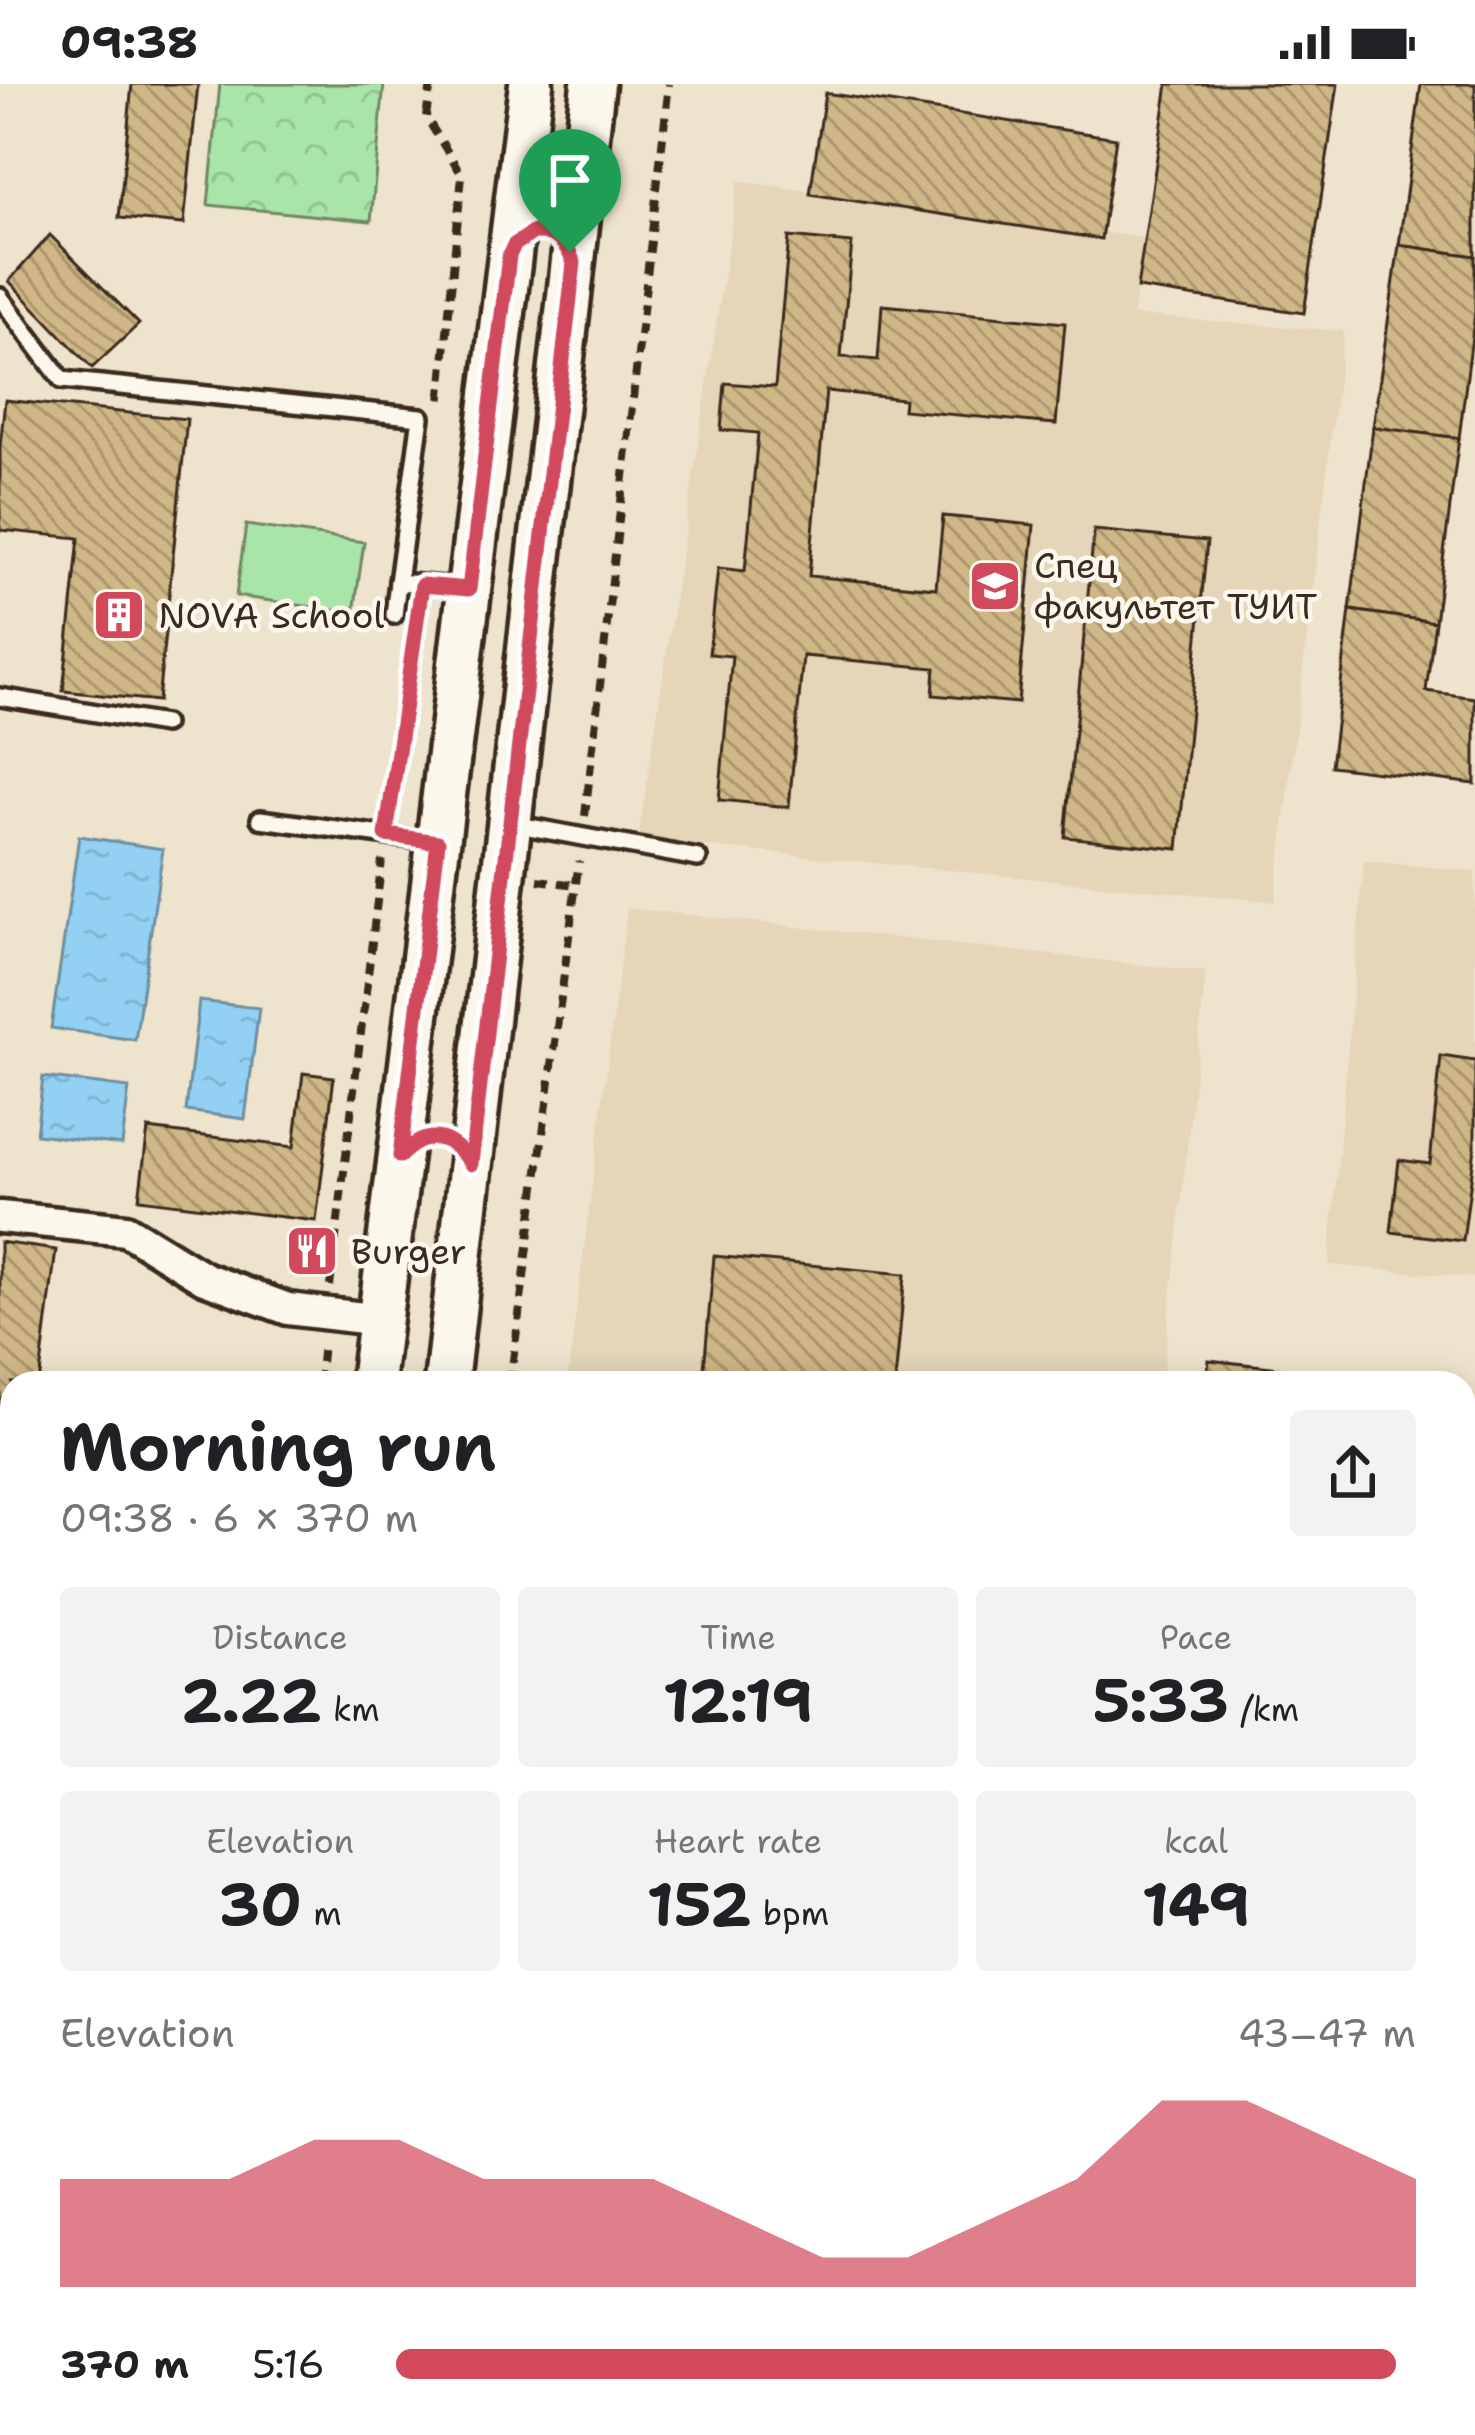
<!DOCTYPE html>
<meta charset="utf-8">
<style>
:root{--surface:#fff;--page:#f2f2f2;--text:#202124;--muted:#757577;--accent:#d1495b}
body{margin:0;font-family:"Shantell Sans",sans-serif;background:var(--page);color:var(--text);height:100vh;display:flex;flex-direction:column;font-size:45px;white-space:nowrap}
*{box-sizing:border-box;margin:0}
p{font-size:39px;color:var(--muted)}
.icon{flex:none;width:66px;height:66px;fill:none;stroke:currentColor;stroke-width:2;stroke-linecap:round;stroke-linejoin:round}
.map{position:relative;flex:1;overflow:hidden}
.sheet{position:absolute;left:0px;top:1287px;width:1476px;height:1065px;display:flex;flex-direction:column;background:var(--surface);border-radius:36px 36px 0 0;box-shadow:0 6px 30px #0003}
.sheet>*{flex:none}
.pin{position:absolute;display:grid;place-items:center;width:102px;height:102px;color:#fff;margin:-123px -51px;border-radius:50% 50% 50% 0;rotate:-45deg;box-shadow:0 0 12px #0007}
.pin .icon{rotate:45deg}
.round{display:grid;place-items:center;flex:none;width:126px;height:126px;border-radius:12px;background:var(--page)}
.headline{display:flex;align-items:center;justify-content:space-between;height:204px;padding:0 60px}
h1{font-size:66px;font-weight:700;line-height:90px}
.figures{display:grid;grid-template-columns:repeat(3,1fr);gap:18px;height:204px;padding:12px 60px}
.figures div{display:grid;align-content:center;border-radius:12px;background:var(--page);text-align:center}
.figures b{font-size:60px;font-weight:700}
.figures small{font-size:33px;font-weight:400}
.figures p{font-size:33px}
.chart{height:336px;padding:24px 60px}
.chart p{display:flex;justify-content:space-between}
.chart svg{width:100%;height:216px;margin-top:12px;fill:var(--accent);opacity:.7}
ul{padding:0 60px;list-style:none;font-size:39px}
li{display:grid;grid-template-columns:192px 144px 1fr;align-items:center;height:90px}
li i{height:30px;border-radius:15px;background:var(--accent)}
.status{display:flex;justify-content:space-between;align-items:center;height:84px;padding:0 60px;background:var(--surface);direction:ltr}
.status svg{height:33px;fill:currentColor}
.map>svg:first-child{display:block}
.built{fill:#e5d6b9}
.forest{fill:url(#forest-crowns);stroke:#728764;stroke-width:3}
.pitch{fill:#a9e4a9;stroke:#728764;stroke-width:3}
.water{fill:url(#water-ripples);stroke:#6f8e9e;stroke-width:3}
.building{fill:url(#building-back-hatch);stroke:#3b2a1e;stroke-width:3}
.lines{fill:none;stroke-linecap:round;stroke-linejoin:round}
.service-casing{stroke:#3b2a1e;stroke-width:24}
.minor-casing{stroke:#3b2a1e;stroke-width:39}
.secondary-casing{stroke:#3b2a1e;stroke-width:51}
.path{stroke:#3b2a1e;stroke-width:8;stroke-dasharray:12 9;stroke-linecap:butt}
.service{stroke:#fbf7ec;stroke-width:15}
.minor{stroke:#fbf7ec;stroke-width:30}
.secondary{stroke:#fbf7ec;stroke-width:42}
.route-casing{stroke:#fff;stroke-width:24}
.route{stroke:#d1495b;stroke-width:15}
.labels{text-anchor:middle;stroke-width:9;stroke-linejoin:round;paint-order:stroke}
.poi-label{font-size:36px;fill:#3b2a1e;stroke:#fbf7ec;text-anchor:start}
</style>
<div class="status"><b>09:38</b><svg viewBox="0 0 49 12"><path d="M0 12V9h3v3zM5 12V6h3v6zM10 12V3h3v9zM15 12V0h3v12zM26 1h20v11H26zM47 4h2v5h-2z"/></svg></div>
<div class="map">
<svg width="1475" height="2351" viewBox="0 0 1475 2351">
<defs>
<pattern id="forest-crowns" width="20" height="18" patternUnits="userSpaceOnUse" patternTransform="scale(3)"><rect width="20" height="18" fill="#a9e4a9"/><path d="M2 6a3 3 0 1 1 6 0M12 15a3 3 0 1 1 6 0" fill="none" stroke="#92c491"/></pattern>
<pattern id="water-ripples" width="26" height="14" patternUnits="userSpaceOnUse" patternTransform="scale(3)"><rect width="26" height="14" fill="#92d1f3"/><path d="M2 4q2-2 4 0t4 0M15 11q2-2 4 0t4 0" fill="none" stroke="#7fb4d0"/></pattern>
<pattern id="building-back-hatch" width="6" height="6" patternUnits="userSpaceOnUse" patternTransform="scale(3)"><rect width="6" height="6" fill="#d0b787"/><path d="M-1 5l2 2M0 0l6 6M5-1l2 2" fill="none" stroke="#aa956e"/></pattern>
</defs>
<rect width="100%" height="100%" fill="#eee4ce"/>
<filter id="ink" filterUnits="userSpaceOnUse"><feTurbulence type="fractalNoise" baseFrequency=".00833" numOctaves="2"/><feDisplacementMap in="SourceGraphic" scale="24" xChannelSelector="R" yChannelSelector="G"/><feConvolveMatrix kernelMatrix="1 2 1 2 8 2 1 2 1" color-interpolation-filters="sRGB"/></filter>
<g filter="url(#ink)">
<!-- built -->
<g class="built">
<path d="M738,97L1145,154L1133,231L1344,247L1275,818L638,756Z"/>
<path d="M1364,777L1475,787V1194L1329,1181Z"/>
<path d="M627,824L1206,888L1162,1299H567Z"/>
</g>
<!-- forest -->
<path class="forest" d="M220,0H384L371,137L208,121Z"/>
<!-- pitch -->
<path class="pitch" d="M246,441L364,458L354,529L236,512Z"/>
<!-- water -->
<g class="water">
<path d="M79,752L163,765L135,956L51,944Z"/>
<path d="M199,917L259,924L245,1035L186,1027Z"/>
<path d="M43,993L129,1004L122,1061L36,1050Z"/>
</g>
<!-- building -->
<g class="building">
<path d="M132,0H198L184,140L119,134Z"/>
<path d="M1168,0H1338L1304,229L1137,204Z"/>
<path d="M1421,0H1475V172L1399,161Z"/>
<path d="M825,9L1116,54L1101,155L810,110Z"/>
<path d="M50,151L139,240L92,284L9,197Z"/>
<path d="M789,153L852,159L841,273L878,276L882,221L1065,239L1056,340L903,326L904,315L826,307L809,492L936,504L943,432L1034,441L1018,619L933,611L935,584L803,572L789,723L719,716L732,572L709,570L718,484L745,487L758,349L721,346L725,299L775,303Z"/>
<path d="M1399,161L1475,172V229L1459,354L1373,343Z"/>
<path d="M5,316L187,335L158,617L63,607L79,454L0,446V362Z"/>
<path d="M1373,343L1459,354L1435,538L1350,526Z"/>
<path d="M1094,446L1207,457L1178,765L1065,753Z"/>
<path d="M1350,526L1435,538L1426,607L1475,614V700L1331,682Z"/>
<path d="M1441,972L1475,977V1064L1463,1157L1391,1148L1399,1076L1430,1080Z"/>
<path d="M303,989L334,993L316,1137L139,1115L148,1045L294,1063Z"/>
<path d="M0,1158L56,1166L39,1299H12V1506L0,1505Z"/>
<path d="M714,1172L905,1190L895,1299H854L704,1285Z"/>
<path d="M1209,1276L1350,1292L1349,1299H1206Z"/>
<path d="M1464,1671L1475,1672V1746L1464,1745Z"/>
<path d="M1464,1921L1475,1922V1993L1464,1991Z"/>
<path d="M1475,2226V2294L1464,2297V2230Z"/>
</g>
<g class="lines">
<!-- service casing -->
<g class="service-casing">
<g id="service">
<path d="M0,213L62,296L421,333L398,498L466,504"/>
<path d="M394,531L398,498"/>
<path d="M0,613L164,640"/>
<path d="M260,735L435,758"/>
<path d="M513,740L698,774"/>
<path d="M1464,1461L1475,1463"/>
<path d="M1464,1633L1475,1635"/>
<path d="M1464,1790L1475,1792"/>
<path d="M0,1965L12,1966"/>
<path d="M1464,2178L1475,2176"/>
<path d="M715,2351L716,2340"/>
<path d="M1155,2351L1156,2340"/>
</g>
</g>
<!-- minor casing -->
<g class="minor-casing">
<path id="minor" d="M0,1133L126,1146L204,1194L288,1225L380,1236"/>
</g>
<!-- secondary casing -->
<g class="secondary-casing">
<g id="secondary">
<path d="M372,1299L531,0"/>
<path d="M446,1299L593,0"/>
<path d="M244,2351L245,2340"/>
<path d="M326,2351L327,2340"/>
</g>
</g>
<!-- path -->
<g class="path">
<path d="M431,0L426,33L462,91L440,321"/>
<path d="M389,732L416,545"/>
<path d="M585,732L669,0"/>
<path d="M538,796L576,801"/>
<path d="M330,1202L382,776"/>
<path d="M319,1299L323,1259"/>
<path d="M510,1299L579,777"/>
<path d="M385,2340L389,2348L432,2351"/>
<path d="M916,2340L1026,2351"/>
<path d="M138,2351L139,2340"/>
<path d="M491,2351L523,2340"/>
</g>
<!-- service -->
<use href="#service" class="service"/>
<!-- minor -->
<use href="#minor" class="minor"/>
<!-- secondary -->
<use href="#secondary" class="secondary"/>
</g>
</g>
<g class="lines" filter="url(#ink)">
<!-- route casing -->
<g class="route-casing">
<path id="route" d="M534,148C556,147 566,159 574,179L471,1080C449,1049 427,1045 400,1072L438,758L386,751L422,501L469,505L509,172L514,161Z"/>
</g>
<!-- route -->
<use href="#route" class="route"/>
</g>
<!-- icons -->
<defs>
<g id="university-square" transform="scale(2.7)"><rect x="-9" y="-9" width="18" height="18" rx="4" fill="#d1495b" stroke="#fbf7ec"/><path d="M0-5L7-2L0 1L-7-2ZM-4 1L0 2.5L4 1V4Q0 6-4 4Z" fill="#fff"/></g>
<g id="building-square" transform="scale(2.7)"><rect x="-9" y="-9" width="18" height="18" rx="4" fill="#d1495b" stroke="#fbf7ec"/><path d="M-4-6H4V6H1V3H-1V6H-4ZM-2.5-4.3h1.7v1.8h-1.7ZM.8-4.3h1.7v1.8H.8ZM-2.5-1h1.7V.8h-1.7ZM.8-1h1.7V.8H.8Z" fill="#fff"/></g>
<g id="restaurant-square" transform="scale(2.7)"><rect x="-9" y="-9" width="18" height="18" rx="4" fill="#d1495b" stroke="#fbf7ec"/><path d="M-5-6h1v4h1v-4h1v4h1v-4h1v5L-1.5 .5V6h-2V.5L-5-1ZM5-6V6H3V1.5H1.5Q1.5-4 5-6Z" fill="#fff"/></g>
</defs>
<g fill-rule="evenodd">
<use href="#university-square" x="995" y="502"/>
<use href="#building-square" x="119" y="531"/>
<use href="#restaurant-square" x="312" y="1167"/>
</g>
<g class="labels">
<!-- poi labels -->
<g class="poi-label">
<text x="1034" y="494">Спец<tspan x="1034" dy="41">факультет ТУИТ</tspan></text>
<text x="158" y="544">NOVA School</text>
<text x="351" y="1180">Burger</text>
</g>
</g>
</svg>
<div class="pin" style="left:570px;top:168px;background:#1e9e55"><svg class="icon" aria-label="arrive" viewBox="0 0 24 24"><path d="M6 21V4h12l-3 4 3 4H6"/></svg></div>
<section class="sheet">
<div class="headline"><div><h1>Morning run</h1><p>09:38 · 6 × 370 m</p></div><a class="round"><svg class="icon" aria-label="share" viewBox="0 0 24 24"><path d="M12 15V3M7 8l5-5 5 5M5 13v7h14v-7"/></svg></a></div>
<div class="figures">
<div><p>Distance</p><b>2.22<small> km</small></b></div>
<div><p>Time</p><b>12:19</b></div>
<div><p>Pace</p><b>5:33<small> /km</small></b></div>
</div>
<div class="figures">
<div><p>Elevation</p><b>30<small> m</small></b></div>
<div><p>Heart rate</p><b>152<small> bpm</small></b></div>
<div><p>kcal</p><b>149</b></div>
</div>
<div class="chart"><p><span>Elevation</span>43–47 m</p>
<svg viewBox="0 0 160 44" preserveAspectRatio="none"><path d="M0 44V22L10 22L20 22L30 14L40 14L50 22L60 22L70 22L80 30L90 38L100 38L110 30L120 22L130 6L140 6L150 14L160 22V44z"/></svg>
</div>
<ul>
<li><b>370 m</b>5:16<i style="width:98%"></i></li>
</ul>
</section>
</div>
